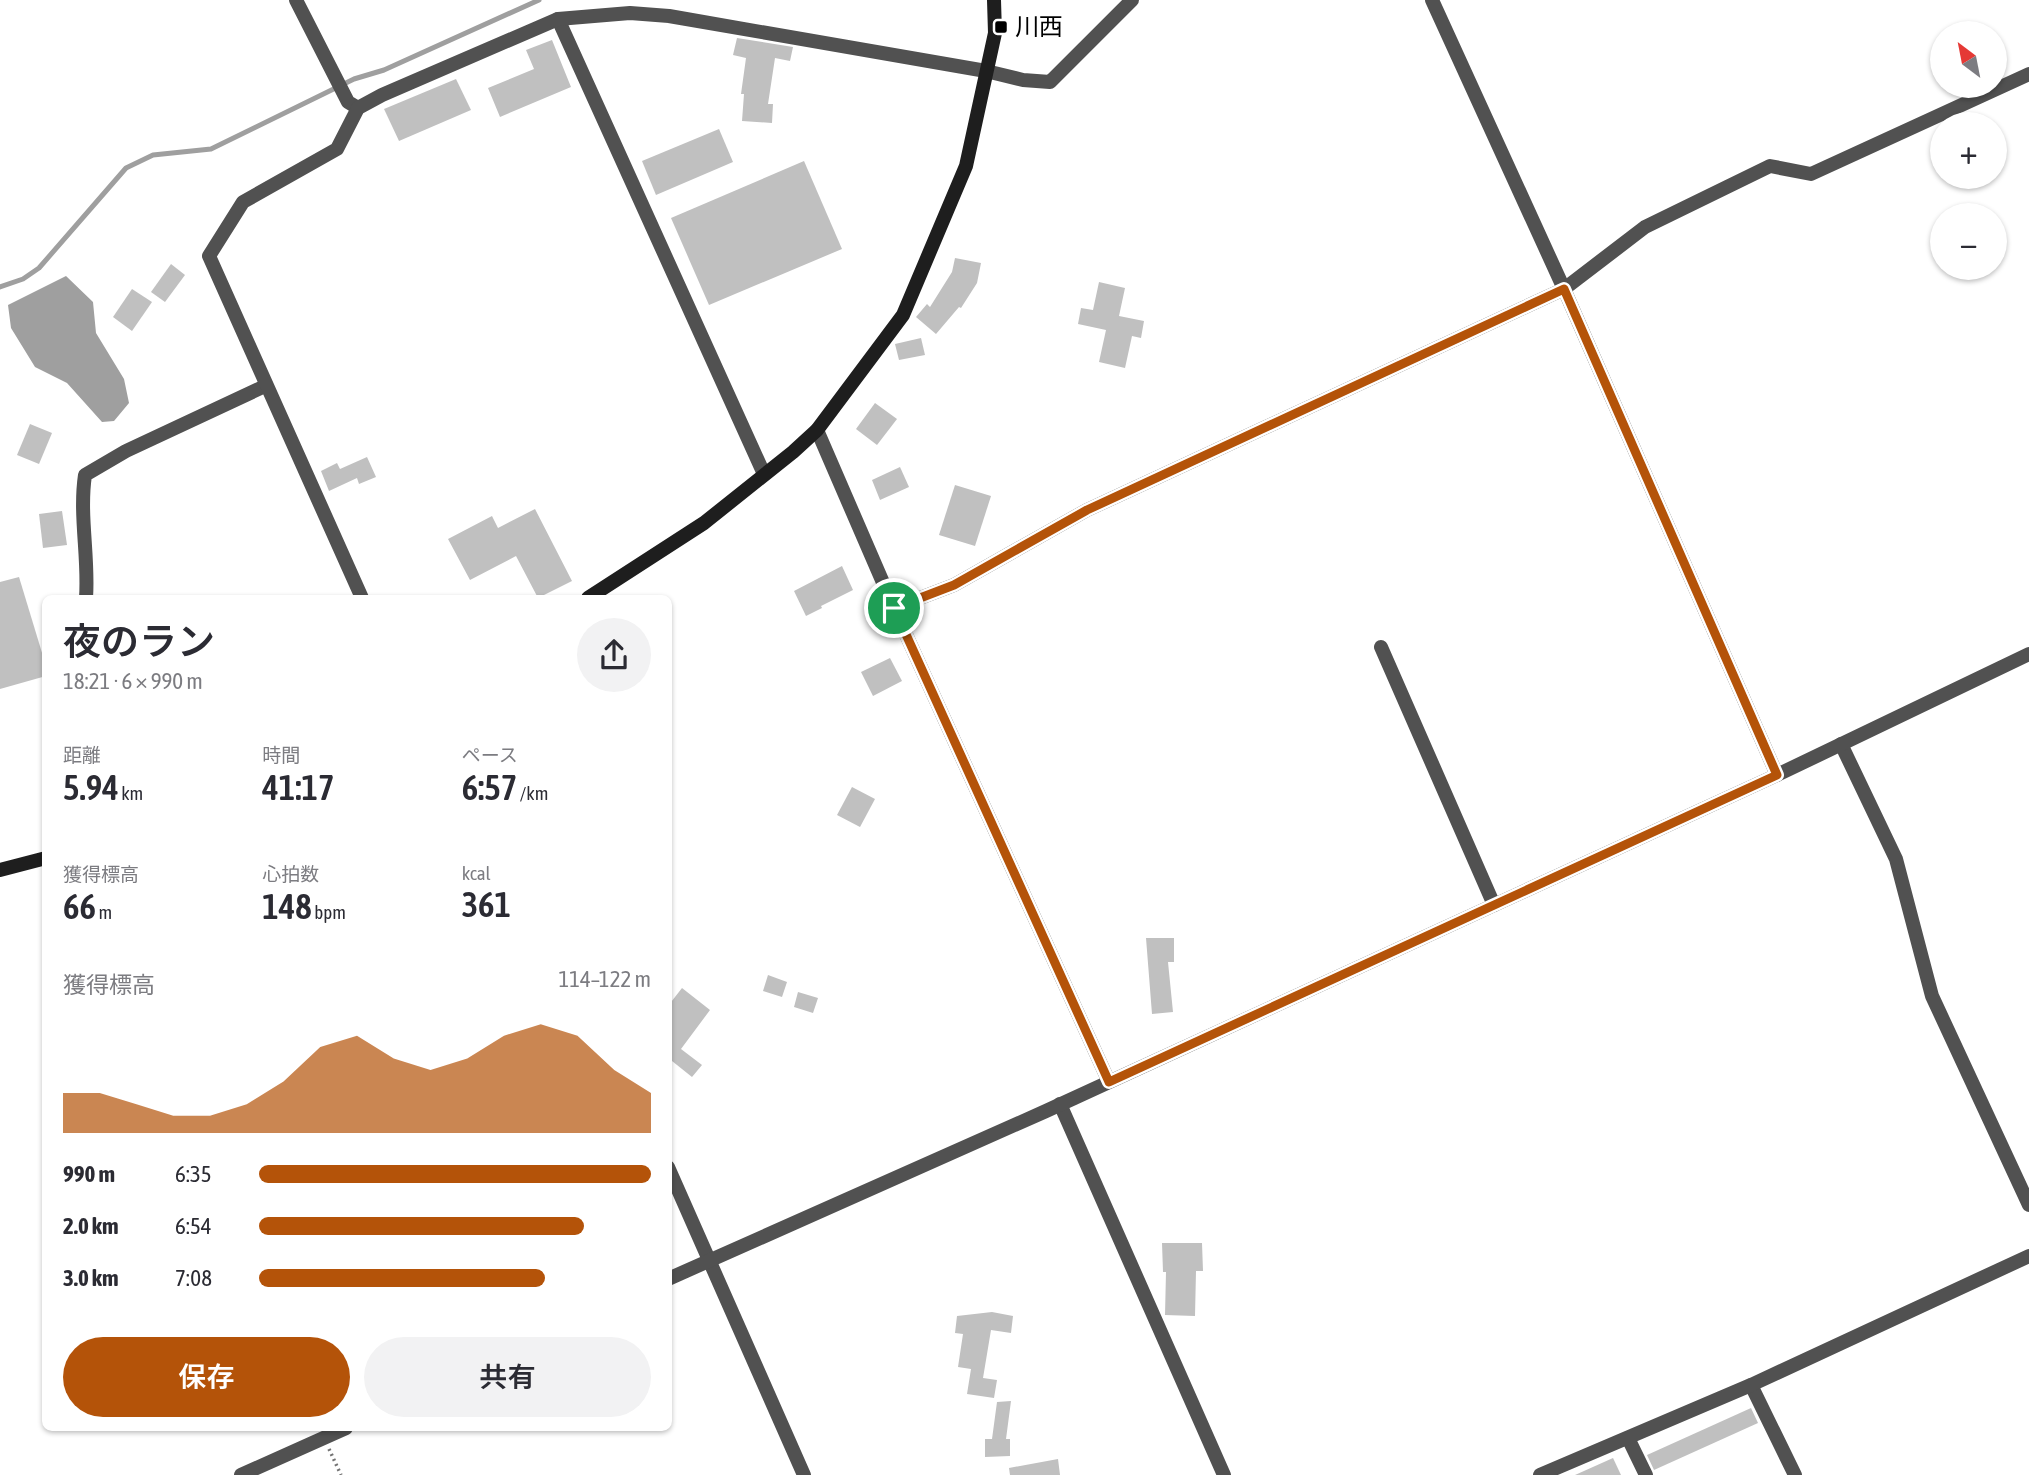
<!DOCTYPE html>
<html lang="ja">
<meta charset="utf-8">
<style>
:root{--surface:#fff;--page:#f2f2f3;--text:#2b2b33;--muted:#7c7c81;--accent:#b45309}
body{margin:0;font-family:"Asap Condensed","Noto Sans JP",sans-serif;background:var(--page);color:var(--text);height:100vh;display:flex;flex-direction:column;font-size:26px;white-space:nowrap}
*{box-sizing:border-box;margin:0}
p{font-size:23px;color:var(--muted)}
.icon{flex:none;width:38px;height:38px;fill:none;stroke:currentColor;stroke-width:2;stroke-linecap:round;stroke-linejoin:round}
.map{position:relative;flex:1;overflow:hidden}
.sheet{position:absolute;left:42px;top:595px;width:630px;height:836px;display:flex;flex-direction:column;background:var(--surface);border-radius:10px;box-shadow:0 2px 5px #0004}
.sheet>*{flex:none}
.needle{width:46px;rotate:328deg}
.controls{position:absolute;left:1930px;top:21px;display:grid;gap:14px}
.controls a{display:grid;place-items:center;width:77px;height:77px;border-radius:50%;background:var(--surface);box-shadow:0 2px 5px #0004;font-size:35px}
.pin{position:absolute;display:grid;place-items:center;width:60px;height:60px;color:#fff;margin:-30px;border:4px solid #fff;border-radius:50%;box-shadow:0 2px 7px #0007}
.round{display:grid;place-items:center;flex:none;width:74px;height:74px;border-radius:37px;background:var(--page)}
.head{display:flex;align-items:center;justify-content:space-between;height:119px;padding:0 21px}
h1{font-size:38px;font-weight:600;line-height:52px}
.figures{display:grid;grid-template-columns:repeat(3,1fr);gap:10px;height:119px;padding:7px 21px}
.figures div{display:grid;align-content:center}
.figures b{font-size:35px;font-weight:600}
.figures small{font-size:19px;font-weight:400}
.figures p{font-size:19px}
.chart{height:196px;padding:14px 21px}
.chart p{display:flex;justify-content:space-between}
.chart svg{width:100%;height:126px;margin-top:7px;fill:var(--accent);opacity:.7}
.cta{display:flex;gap:14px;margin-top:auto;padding:14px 21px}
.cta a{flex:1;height:80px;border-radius:42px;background:var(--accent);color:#fff;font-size:28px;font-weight:600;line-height:80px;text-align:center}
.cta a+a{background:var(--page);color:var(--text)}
ul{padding:0 21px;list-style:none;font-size:23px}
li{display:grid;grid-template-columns:112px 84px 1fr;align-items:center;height:52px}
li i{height:18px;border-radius:9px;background:var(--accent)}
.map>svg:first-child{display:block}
.water{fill:#9f9f9f}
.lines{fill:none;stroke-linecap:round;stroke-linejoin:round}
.stream{stroke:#9f9f9f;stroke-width:5}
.building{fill:#c0c0c0}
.path{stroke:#737373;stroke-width:3.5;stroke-dasharray:2 3.5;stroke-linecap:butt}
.street{stroke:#515151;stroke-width:14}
.secondary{stroke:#1e1e1e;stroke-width:14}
.route-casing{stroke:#fff;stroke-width:14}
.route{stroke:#b45309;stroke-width:9}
.poi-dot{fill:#000;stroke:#fff;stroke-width:2.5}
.labels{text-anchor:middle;stroke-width:5;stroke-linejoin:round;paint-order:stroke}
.poi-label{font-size:24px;fill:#000;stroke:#fff;text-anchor:start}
</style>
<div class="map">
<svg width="2029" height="1475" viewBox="0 0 2029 1475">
<rect width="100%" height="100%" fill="#fff"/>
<!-- water -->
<path class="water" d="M66,276L93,302L96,333L124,379L129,403L114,421L102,422L67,383L35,367L11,328L8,305Z"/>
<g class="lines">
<!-- stream -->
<path class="stream" d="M0,287L23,279L39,268L126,168L153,155L211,149L354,79L384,70L539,0"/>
</g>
<!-- building -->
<g class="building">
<path d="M737,38L793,47L790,61L775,58L768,104H773L772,123L742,121L744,94H741L746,58L733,55Z"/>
<path d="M552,40L571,87L500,117L488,88L534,69L526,50Z"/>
<path d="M456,79L471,110L399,141L384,109Z"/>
<path d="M719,129L733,162L656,195L642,161Z"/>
<path d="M804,161L842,249L709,305L671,218Z"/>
<path d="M955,258L981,263L977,283L961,308L959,307L936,334L916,317L927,304L930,307L952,272Z"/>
<path d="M171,264L185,275L165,302L151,292Z"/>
<path d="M1099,282L1125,288L1119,316L1144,321L1141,338L1132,336L1125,368L1099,362L1106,330L1078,324L1081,308L1093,310Z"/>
<path d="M132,289L152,302L132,331L113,317Z"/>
<path d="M921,338L925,355L899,360L895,344Z"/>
<path d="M875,403L897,419L877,445L856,429Z"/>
<path d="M30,424L52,433L39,464L17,455Z"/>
<path d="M367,457L376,477L359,484L357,478L329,491L321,471L337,463L340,469Z"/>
<path d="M900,467L909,487L880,500L872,480Z"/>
<path d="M955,485L991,496L975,546L939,535Z"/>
<path d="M535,509L572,581L538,598L516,556L470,580L448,539L492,516L498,528Z"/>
<path d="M62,511L67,545L43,548L39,514Z"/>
<path d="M842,566L853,590L821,606L822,608L806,616L794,591Z"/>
<path d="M19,577L46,666V676L0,689V582Z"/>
<path d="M890,658L902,681L873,696L861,672Z"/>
<path d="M852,787L875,799L860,827L837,815Z"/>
<path d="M1146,938H1174V962H1168L1173,1012L1152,1014Z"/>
<path d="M768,975L787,982L782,997L763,991Z"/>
<path d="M682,988L710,1010L681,1049L702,1065L692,1077L672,1061L668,1066V1006Z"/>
<path d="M798,992L818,998L813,1013L794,1007Z"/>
<path d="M1162,1243H1202L1203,1271H1196L1195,1316L1165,1315L1166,1272H1163Z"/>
<path d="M992,1312L1013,1316L1011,1333L991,1330L983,1378L997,1380L994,1398L967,1394L971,1369L958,1367L963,1334L955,1333L957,1316Z"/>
<path d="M1011,1401L1006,1439H1010V1456L985,1457V1439H992L997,1402Z"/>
<path d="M1751,1408L1758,1423L1654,1470L1647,1455Z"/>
<path d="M1613,1458L1621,1475H1575Z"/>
<path d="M1058,1459L1060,1475H1010L1009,1468Z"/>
</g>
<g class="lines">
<!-- path -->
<path class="path" d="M329,1449L341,1475"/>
<!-- street -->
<g class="street">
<path d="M296,0L348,102L358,108"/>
<path d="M1432,0L1564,289L1777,775"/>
<path d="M558,19L764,474"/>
<path d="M817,430L894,608L1109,1082"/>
<path d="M86,598C89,557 79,516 85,475L126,451L265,386"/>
<path d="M362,598L209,256L243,202L337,149L358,108L382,95L558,19L630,13L669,16L986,71L1023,80L1050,82L1132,0"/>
<path d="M894,608L954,585L1087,510L1564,289L1645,227L1770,166L1811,174L2029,74"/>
<path d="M1381,647L1494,905"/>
<path d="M1841,744L1896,859L1932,996L2029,1205"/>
<path d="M1060,1104L1224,1475"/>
<path d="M668,1167L804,1475"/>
<path d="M668,1279L1046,1111L1777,775L2029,654"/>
<path d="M1751,1385L1795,1475"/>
<path d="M1628,1438L1646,1475"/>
<path d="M241,1475L346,1428"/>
<path d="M1540,1475L1751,1385L2029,1256"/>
</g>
<!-- secondary -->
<g class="secondary">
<path d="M588,598L704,523L793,452L817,430L903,315L966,166L995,33L994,0"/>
<path d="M0,870L46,858"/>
</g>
</g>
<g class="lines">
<!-- route casing -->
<g class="route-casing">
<path id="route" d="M1564,289L1777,775L1109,1082L894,608L954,585L1087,510Z"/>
</g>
<!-- route -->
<use href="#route" class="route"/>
</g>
<!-- markers -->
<rect class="poi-dot" x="994" y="20" width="14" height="14" rx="3.5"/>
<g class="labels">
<!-- poi labels -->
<g class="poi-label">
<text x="1015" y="35">川西</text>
</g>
</g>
</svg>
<div class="controls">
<a><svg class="needle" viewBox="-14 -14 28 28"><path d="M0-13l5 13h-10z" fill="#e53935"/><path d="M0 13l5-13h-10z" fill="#7c7c81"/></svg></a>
<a>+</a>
<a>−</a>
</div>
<div class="pin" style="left:894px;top:608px;background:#1e9e55"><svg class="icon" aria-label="arrive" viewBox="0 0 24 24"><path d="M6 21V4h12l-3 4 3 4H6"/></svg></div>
<section class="sheet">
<div class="head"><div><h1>夜のラン</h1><p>18:21 · 6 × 990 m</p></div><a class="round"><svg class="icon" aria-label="share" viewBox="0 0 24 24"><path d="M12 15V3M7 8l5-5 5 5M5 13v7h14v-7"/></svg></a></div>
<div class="figures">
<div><p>距離</p><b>5.94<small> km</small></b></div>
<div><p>時間</p><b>41:17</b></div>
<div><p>ペース</p><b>6:57<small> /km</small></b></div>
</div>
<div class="figures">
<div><p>獲得標高</p><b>66<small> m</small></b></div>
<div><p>心拍数</p><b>148<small> bpm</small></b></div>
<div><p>kcal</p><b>361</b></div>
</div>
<div class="chart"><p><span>獲得標高</span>114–122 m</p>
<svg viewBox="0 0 160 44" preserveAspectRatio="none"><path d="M0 44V30L10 30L20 34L30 38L40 38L50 34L60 26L70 14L80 10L90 18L100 22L110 18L120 10L130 6L140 10L150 22L160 30V44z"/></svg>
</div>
<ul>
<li><b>990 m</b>6:35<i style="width:100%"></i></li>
<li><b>2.0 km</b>6:54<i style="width:83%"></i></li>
<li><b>3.0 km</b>7:08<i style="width:73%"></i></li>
</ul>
<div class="cta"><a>保存</a><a>共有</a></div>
</section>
</div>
